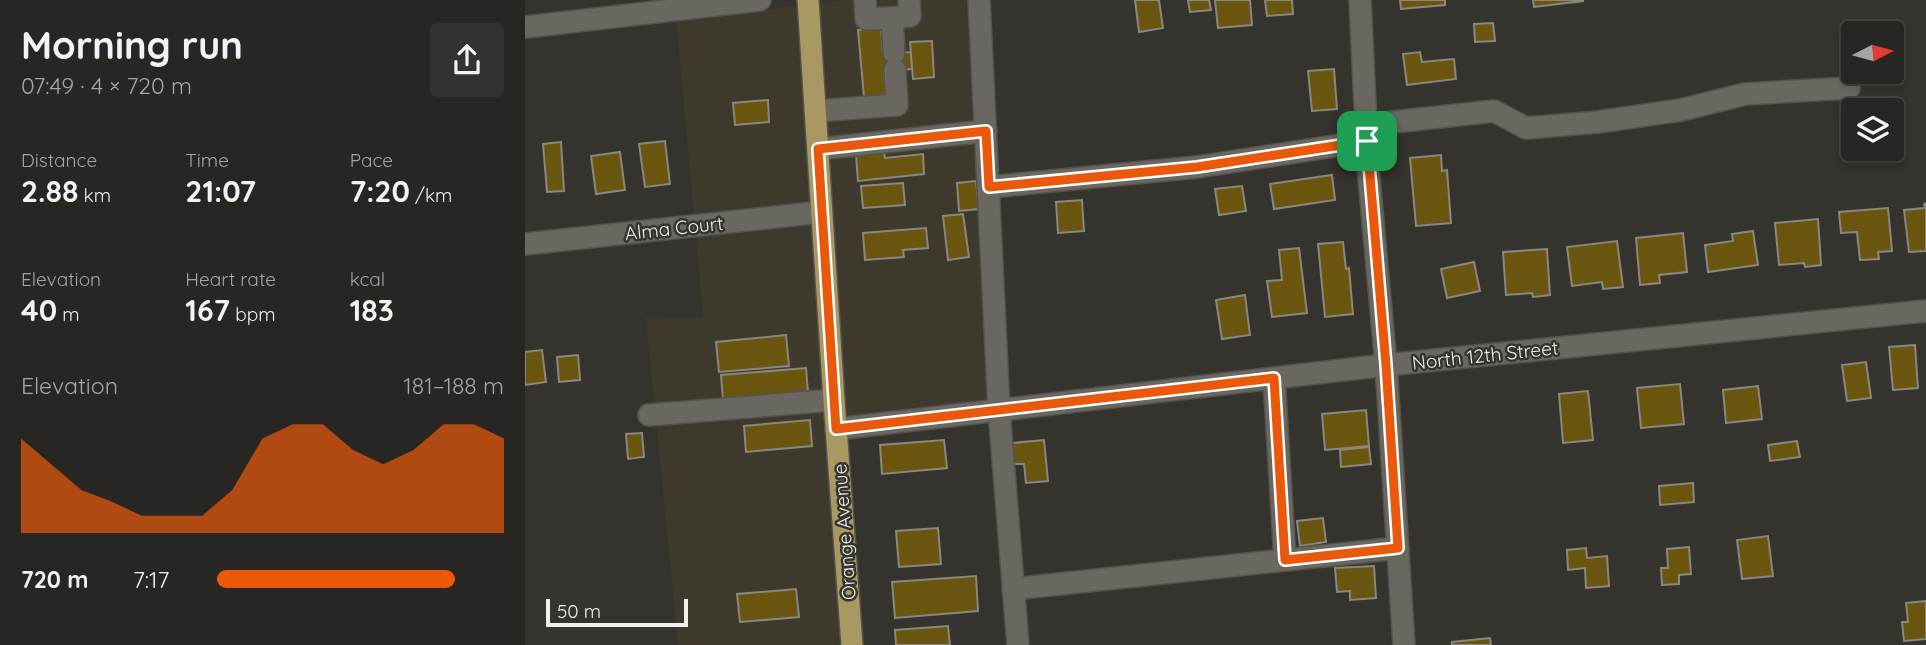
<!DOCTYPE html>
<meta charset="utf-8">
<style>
:root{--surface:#272622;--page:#33322f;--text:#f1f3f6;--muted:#a4a5a5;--line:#434340;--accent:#ea580c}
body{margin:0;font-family:Quicksand,sans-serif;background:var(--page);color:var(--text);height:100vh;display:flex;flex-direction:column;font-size:26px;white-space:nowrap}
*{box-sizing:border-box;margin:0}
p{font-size:23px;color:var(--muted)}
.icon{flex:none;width:38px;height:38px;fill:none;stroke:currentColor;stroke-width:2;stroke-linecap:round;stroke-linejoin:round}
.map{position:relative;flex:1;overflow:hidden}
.side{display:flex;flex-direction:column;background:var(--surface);width:525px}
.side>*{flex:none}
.needle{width:46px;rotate:84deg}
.buttons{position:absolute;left:1316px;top:21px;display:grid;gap:14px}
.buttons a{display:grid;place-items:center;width:63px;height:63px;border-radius:7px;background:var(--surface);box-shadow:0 4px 10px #0003,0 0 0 2px var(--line);font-size:35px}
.scale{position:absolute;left:21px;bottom:18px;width:142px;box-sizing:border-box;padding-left:7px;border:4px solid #f1f0ec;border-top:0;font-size:19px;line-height:24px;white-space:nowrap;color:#f1f0ec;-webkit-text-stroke:5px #34332d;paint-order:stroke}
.pin{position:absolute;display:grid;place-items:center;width:60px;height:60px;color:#fff;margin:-30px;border-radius:14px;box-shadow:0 4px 10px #0006}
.round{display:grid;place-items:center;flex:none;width:74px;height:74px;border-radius:7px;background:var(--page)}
.headline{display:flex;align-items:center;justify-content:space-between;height:119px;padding:0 21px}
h1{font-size:38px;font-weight:700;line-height:52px}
.figures{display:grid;grid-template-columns:repeat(3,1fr);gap:10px;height:119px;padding:7px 21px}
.figures div{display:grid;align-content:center}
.figures b{font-size:30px;font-weight:700}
.figures small{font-size:19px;font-weight:400}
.figures p{font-size:19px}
.chart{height:196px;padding:14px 21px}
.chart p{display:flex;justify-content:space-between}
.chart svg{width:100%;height:126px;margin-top:7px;fill:var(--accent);opacity:.7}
ul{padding:0 21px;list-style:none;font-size:23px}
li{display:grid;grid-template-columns:112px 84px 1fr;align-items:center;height:52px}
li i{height:18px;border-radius:9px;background:var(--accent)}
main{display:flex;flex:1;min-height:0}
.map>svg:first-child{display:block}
.built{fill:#3d392d}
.building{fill:#69550e;stroke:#898780;stroke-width:2}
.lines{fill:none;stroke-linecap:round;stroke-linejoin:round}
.minor-casing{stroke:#53524d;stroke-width:24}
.major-casing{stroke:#53524d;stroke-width:24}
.minor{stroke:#696760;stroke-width:21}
.major{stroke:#a99862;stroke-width:21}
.route-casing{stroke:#fff;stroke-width:14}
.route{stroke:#ea580c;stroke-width:9}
.labels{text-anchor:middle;stroke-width:5;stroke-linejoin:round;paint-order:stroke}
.street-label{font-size:19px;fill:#f1f0ec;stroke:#34332d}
</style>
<main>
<section class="side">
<div class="headline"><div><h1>Morning run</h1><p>07:49 · 4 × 720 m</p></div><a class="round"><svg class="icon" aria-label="share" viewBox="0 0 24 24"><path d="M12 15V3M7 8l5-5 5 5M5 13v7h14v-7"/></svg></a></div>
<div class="figures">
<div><p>Distance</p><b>2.88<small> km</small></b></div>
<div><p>Time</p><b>21:07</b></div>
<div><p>Pace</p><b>7:20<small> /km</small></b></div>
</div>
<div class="figures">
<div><p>Elevation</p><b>40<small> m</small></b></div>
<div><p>Heart rate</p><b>167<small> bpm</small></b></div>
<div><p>kcal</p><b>183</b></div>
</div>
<div class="chart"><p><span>Elevation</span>181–188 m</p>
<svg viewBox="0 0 160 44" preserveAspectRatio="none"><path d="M0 44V11L10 20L20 29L30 33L40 38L50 38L60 38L70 29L80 11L90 6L100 6L110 15L120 20L130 15L140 6L150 6L160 11V44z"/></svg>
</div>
<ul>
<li><b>720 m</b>7:17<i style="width:83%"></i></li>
</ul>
</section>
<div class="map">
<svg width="1401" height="645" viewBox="0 0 1401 645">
<rect width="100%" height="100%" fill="#34332d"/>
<!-- built -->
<g class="built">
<path d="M319,0H454L475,400L321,418L294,3Z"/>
<path d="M272,6L286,203L169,216L151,19Z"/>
<path d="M287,223L299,420L316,645H153L121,318L178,317L171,235Z"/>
</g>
<!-- building -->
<g class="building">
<path d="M610,0H634L638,28L614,32Z"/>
<path d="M663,0H684L686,10L665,12Z"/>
<path d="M690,0H725L727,25L693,28Z"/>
<path d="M740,0H767L768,14L742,16Z"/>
<path d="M875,0H920V5L876,9Z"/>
<path d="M1008,0H1058V1L1009,7Z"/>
<path d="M968,23L970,41L950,42L949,24Z"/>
<path d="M356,28L358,54L386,52L387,69L359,71L361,96L339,97L333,30Z"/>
<path d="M407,41L409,77L388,79L385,42Z"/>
<path d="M895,52L897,62L929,59L931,79L882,85L878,54Z"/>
<path d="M809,69L812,109L787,111L783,71Z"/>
<path d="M243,100L244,122L210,125L208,103Z"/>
<path d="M140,141L145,184L120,187L114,144Z"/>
<path d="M36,142L39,191L22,192L18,144Z"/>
<path d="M95,152L100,190L71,194L66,156Z"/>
<path d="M359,152L360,158L398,154L399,174L333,181L331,155Z"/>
<path d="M916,155L917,171L922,170L926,223L891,226L885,158Z"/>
<path d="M807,175L810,200L749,209L745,184Z"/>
<path d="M451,181L454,209L434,211L432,183Z"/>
<path d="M378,183L380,205L338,208L336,186Z"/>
<path d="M717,186L721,211L694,215L690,189Z"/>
<path d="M557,200L559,231L533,233L531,202Z"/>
<path d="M1401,203V251L1384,252L1379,210L1400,208L1399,204Z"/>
<path d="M1363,208L1367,251L1353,252L1354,259L1335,260L1332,232L1316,233L1314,212Z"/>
<path d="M438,214L444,257L423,260L418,216Z"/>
<path d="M1293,219L1296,265L1280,267L1279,263L1254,265L1250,223Z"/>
<path d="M401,228L403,248L378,250L379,257L340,260L338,233Z"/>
<path d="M1228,231L1233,265L1183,272L1180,245L1208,241L1207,234Z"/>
<path d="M1158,233L1162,272L1134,275L1135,283L1115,285L1111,238Z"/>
<path d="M1092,241L1098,287L1078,289L1077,282L1047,286L1042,247Z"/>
<path d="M818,242L821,269L824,268L828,314L800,317L793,244Z"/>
<path d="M774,248L782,313L747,317L742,281L757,280L754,250Z"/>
<path d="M1022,249L1025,295L1008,297L1007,293L981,295L978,252Z"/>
<path d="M949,262L955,291L922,298L916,269Z"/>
<path d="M720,295L725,335L697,339L691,300Z"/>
<path d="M261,335L264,366L194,372L191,342Z"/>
<path d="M1390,345L1393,388L1368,390L1364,347Z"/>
<path d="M17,350L21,382L0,385V352Z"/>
<path d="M53,355L55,380L34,382L32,357Z"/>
<path d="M1341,362L1346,398L1322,401L1317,365Z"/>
<path d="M281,368L283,393L198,400L196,375Z"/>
<path d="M1155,384L1159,424L1116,428L1112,388Z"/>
<path d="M1233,386L1237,419L1201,423L1198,390Z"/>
<path d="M1063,391L1068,440L1038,443L1034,394Z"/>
<path d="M841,410L844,446L800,450L797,414Z"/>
<path d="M285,420L287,446L221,452L219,426Z"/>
<path d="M117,433L119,457L103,459L101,434Z"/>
<path d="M419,440L422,468L357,474L355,445Z"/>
<path d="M519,440L523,481L501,483L499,464H489L487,443Z"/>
<path d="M1272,441L1275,457L1245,461L1243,445Z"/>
<path d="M844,447L846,464L816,467L815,450Z"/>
<path d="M1168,483L1169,502L1135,505L1134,486Z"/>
<path d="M798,518L801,542L775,546L772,521Z"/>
<path d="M413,528L416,564L374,567L371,531Z"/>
<path d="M1243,536L1248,576L1217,579L1212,540Z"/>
<path d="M1164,547L1166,574L1154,575V584L1137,585L1136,568H1143L1142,549Z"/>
<path d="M1061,548L1062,558L1082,556L1084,586L1061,588L1060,568L1043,570L1042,550Z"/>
<path d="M849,566L851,598L825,600V591L812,592L810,568Z"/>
<path d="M451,576L453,611L370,618L367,582Z"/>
<path d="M271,589L274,617L215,622L212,594Z"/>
<path d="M1401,601V639L1379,641L1377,622H1383L1381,603Z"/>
<path d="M423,626L425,645H371L370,630Z"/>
<path d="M965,638L966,645H927V642Z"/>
</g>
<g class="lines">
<!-- minor casing -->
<g class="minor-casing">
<g id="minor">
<path d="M340,0L341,19L367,18"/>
<path d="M454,0L474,410L493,645"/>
<path d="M835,0L843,167L861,365L879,645"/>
<path d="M0,27L235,0"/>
<path d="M369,53L367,18L385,16L384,0"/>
<path d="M290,111L372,105L370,70"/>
<path d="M841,125L969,111L1001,128L1073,122L1156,110L1220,94L1324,88"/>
<path d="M293,149L461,131"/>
<path d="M464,187L672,167L842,141"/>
<path d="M0,244L297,212"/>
<path d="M749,378L760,560"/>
<path d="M124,415L309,400"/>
<path d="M311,429L861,365L1401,311"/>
<path d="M488,589L873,548"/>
</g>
</g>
<!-- major casing -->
<g class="major-casing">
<path id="major" d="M283,0L309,400L327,645"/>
</g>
<!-- minor -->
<use href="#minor" class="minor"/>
<!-- major -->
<use href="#major" class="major"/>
</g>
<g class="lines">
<!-- route casing -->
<g class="route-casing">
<path id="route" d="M461,131L464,187L672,167L842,141L861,365L873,548L760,560L749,378L311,429L293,149Z"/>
</g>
<!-- route -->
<use href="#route" class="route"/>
</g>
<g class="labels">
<!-- street labels -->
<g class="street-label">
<text transform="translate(149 228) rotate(-6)" y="7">Alma Court</text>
<text transform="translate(960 355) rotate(-6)" y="7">North 12th Street</text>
<text transform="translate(319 532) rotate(-94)" y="7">Orange Avenue</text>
</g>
</g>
</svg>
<div class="buttons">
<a><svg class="needle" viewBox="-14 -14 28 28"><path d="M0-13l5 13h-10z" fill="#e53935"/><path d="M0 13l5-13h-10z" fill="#a4a5a5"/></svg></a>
<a><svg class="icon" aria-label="layers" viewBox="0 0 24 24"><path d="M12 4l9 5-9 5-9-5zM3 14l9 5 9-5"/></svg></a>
</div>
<div class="scale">50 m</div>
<div class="pin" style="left:842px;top:141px;background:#1e9e55"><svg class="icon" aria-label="arrive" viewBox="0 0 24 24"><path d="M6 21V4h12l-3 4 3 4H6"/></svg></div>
</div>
</main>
